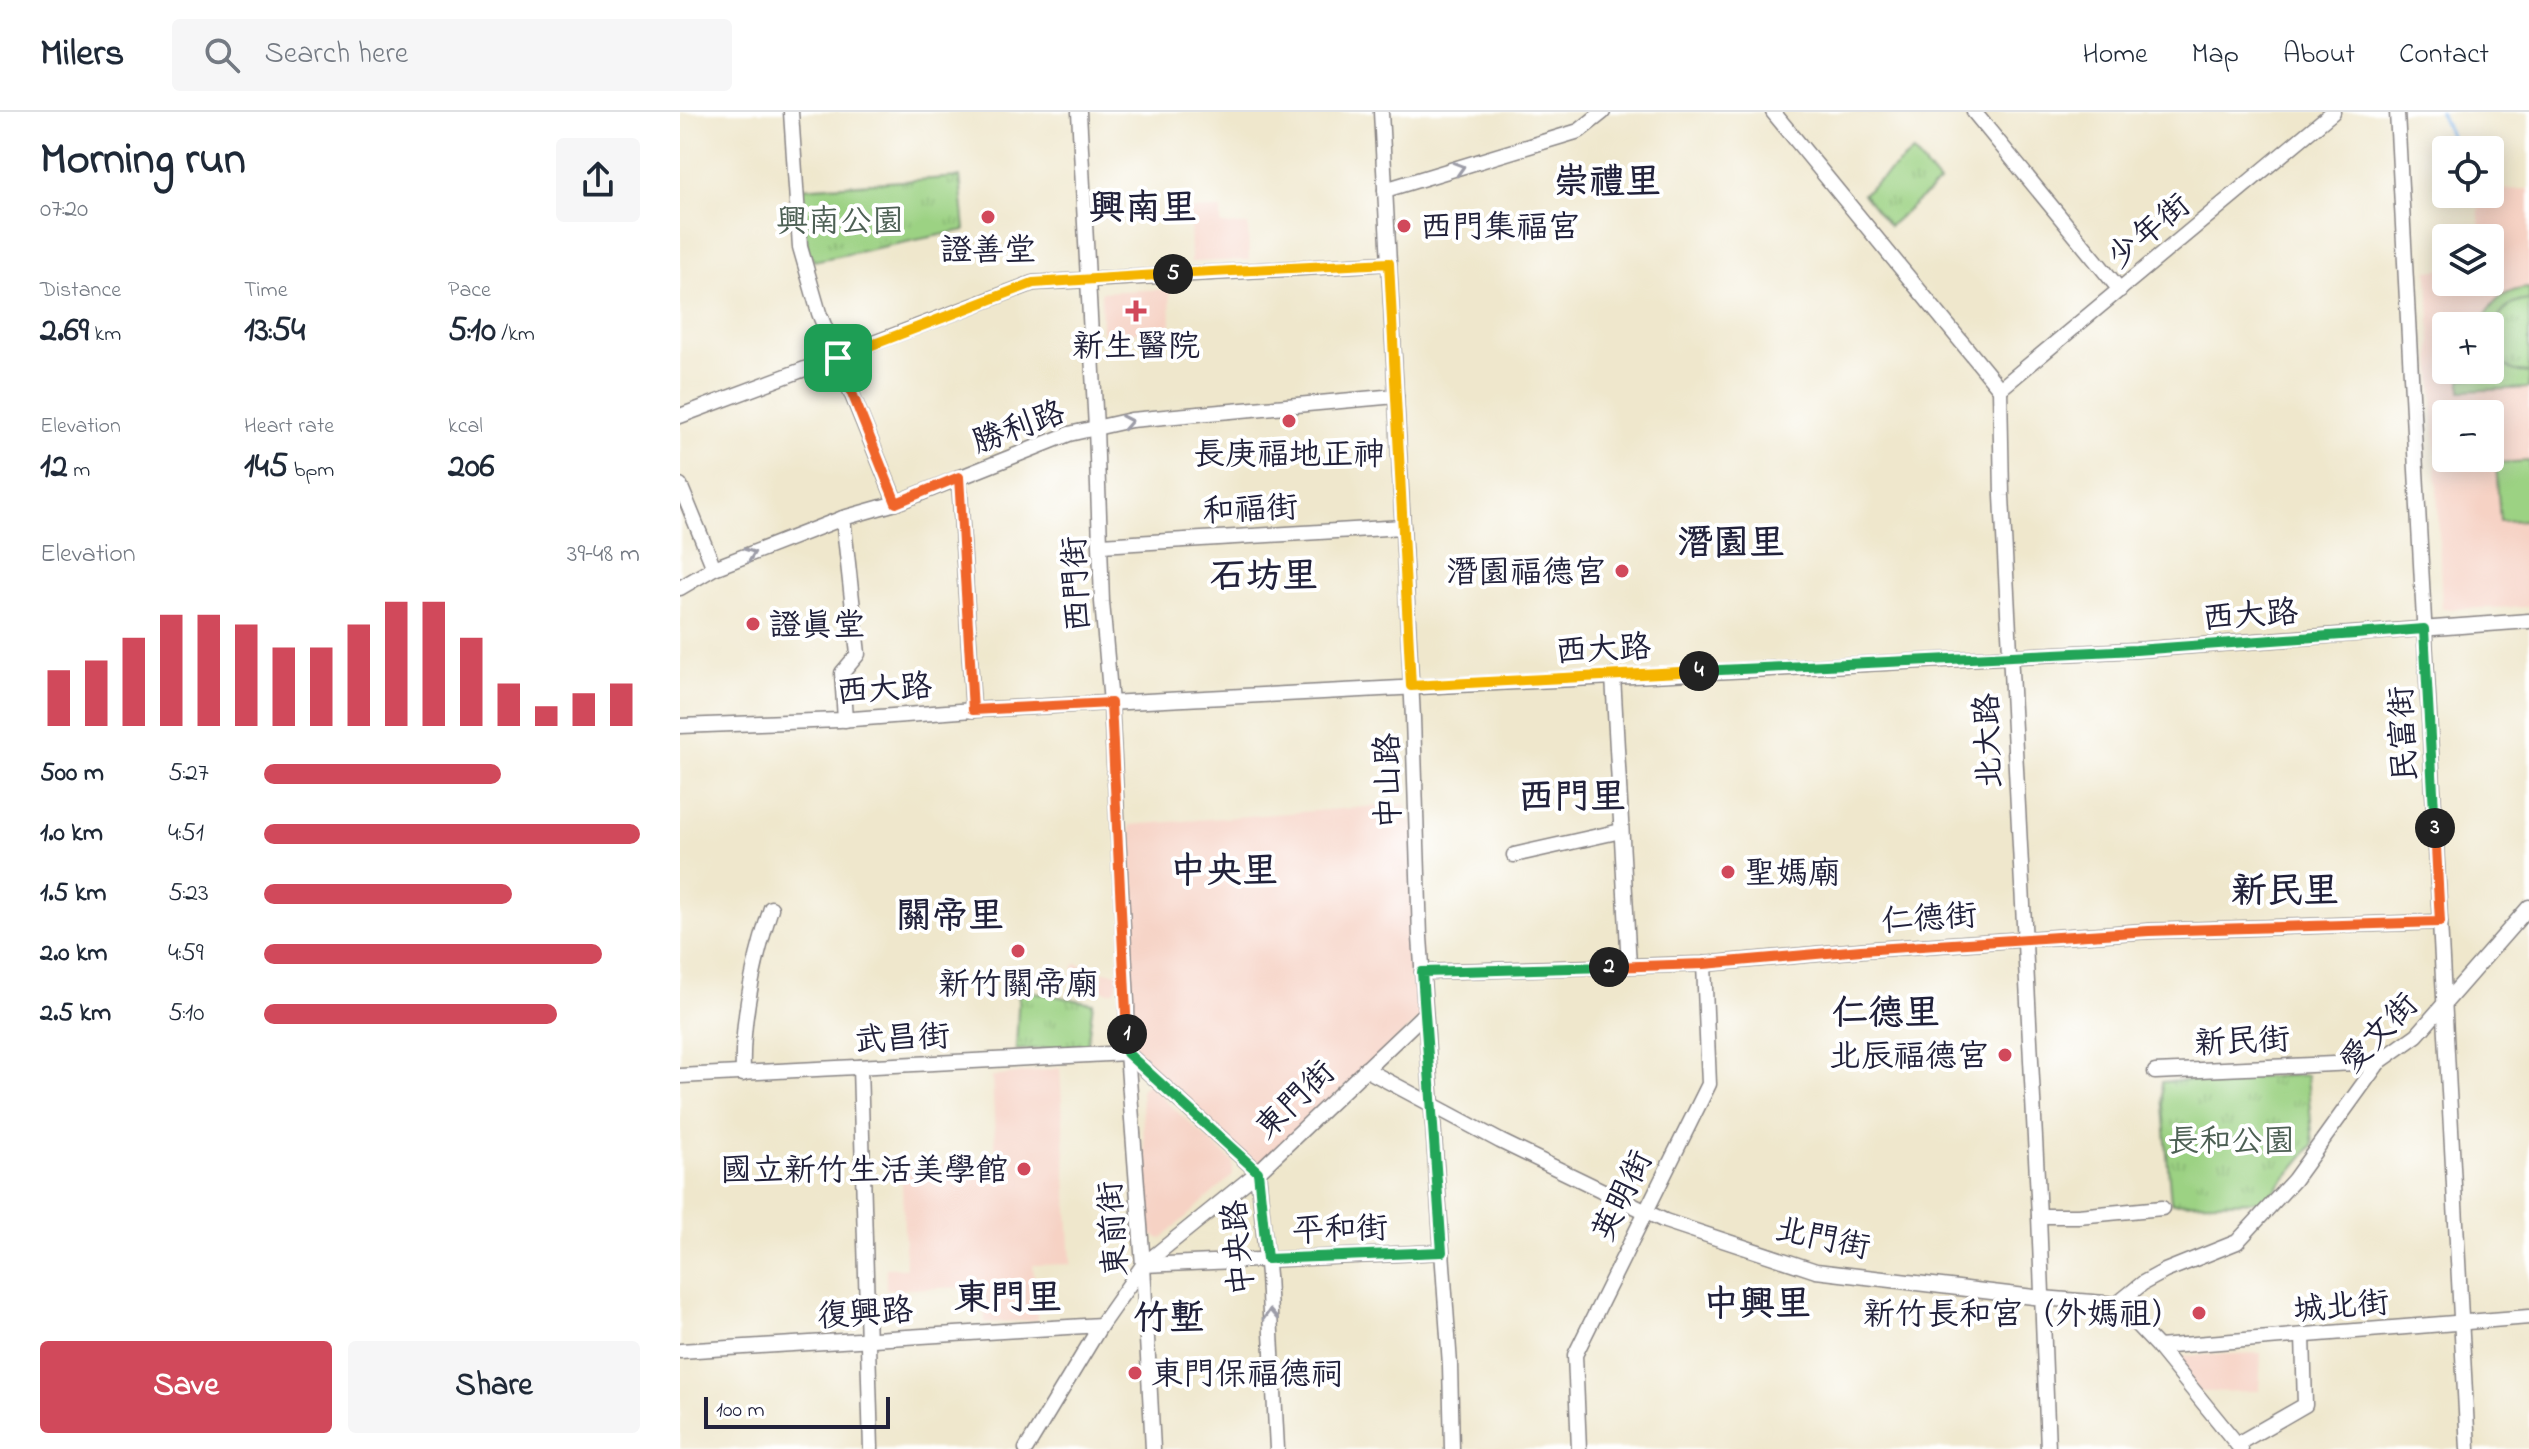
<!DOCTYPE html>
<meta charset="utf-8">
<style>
:root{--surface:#fff;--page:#f6f6f7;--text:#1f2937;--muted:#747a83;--line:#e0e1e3;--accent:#d1495b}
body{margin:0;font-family:"Indie Flower","LXGW WenKai TC",sans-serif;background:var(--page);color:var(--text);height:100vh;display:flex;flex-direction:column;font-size:30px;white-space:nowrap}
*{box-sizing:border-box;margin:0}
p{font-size:26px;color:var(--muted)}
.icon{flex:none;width:44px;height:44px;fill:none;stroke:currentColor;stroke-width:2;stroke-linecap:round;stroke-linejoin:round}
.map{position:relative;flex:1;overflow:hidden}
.side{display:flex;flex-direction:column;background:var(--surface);width:680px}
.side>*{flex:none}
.controls{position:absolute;left:1752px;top:24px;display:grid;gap:16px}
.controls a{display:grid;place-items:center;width:72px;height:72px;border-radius:8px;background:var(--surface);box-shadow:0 4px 20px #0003;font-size:40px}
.scale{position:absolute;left:24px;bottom:20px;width:186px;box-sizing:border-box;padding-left:8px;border:4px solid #22223b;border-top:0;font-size:22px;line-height:28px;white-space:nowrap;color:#22223b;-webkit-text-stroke:6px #fff;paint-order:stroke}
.pin{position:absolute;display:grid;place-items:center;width:68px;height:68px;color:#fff;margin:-34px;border-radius:16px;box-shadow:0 4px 12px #0006}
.km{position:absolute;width:40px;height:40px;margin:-20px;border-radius:50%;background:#222;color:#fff;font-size:22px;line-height:40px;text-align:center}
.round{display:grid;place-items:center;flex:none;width:84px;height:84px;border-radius:8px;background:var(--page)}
.summary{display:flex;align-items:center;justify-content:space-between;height:136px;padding:0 40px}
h1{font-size:44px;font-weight:700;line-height:60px}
.figures{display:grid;grid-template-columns:repeat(3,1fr);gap:12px;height:136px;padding:8px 40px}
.figures div{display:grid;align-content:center}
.figures b{font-size:34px;font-weight:700}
.figures small{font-size:22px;font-weight:400}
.figures p{font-size:22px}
.chart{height:224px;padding:16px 40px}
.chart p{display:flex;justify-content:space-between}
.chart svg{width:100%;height:144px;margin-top:8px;stroke:var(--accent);stroke-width:6}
.action{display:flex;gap:16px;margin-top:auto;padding:16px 40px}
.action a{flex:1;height:92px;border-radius:8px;background:var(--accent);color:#fff;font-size:32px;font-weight:700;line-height:92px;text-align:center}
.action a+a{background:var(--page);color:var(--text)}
ul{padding:0 40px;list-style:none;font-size:26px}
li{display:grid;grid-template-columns:128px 96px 1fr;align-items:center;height:60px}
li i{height:20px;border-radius:10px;background:var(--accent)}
header{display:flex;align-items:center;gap:48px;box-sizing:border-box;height:112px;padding:0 40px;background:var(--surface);border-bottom:2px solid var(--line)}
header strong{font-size:38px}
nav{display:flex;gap:44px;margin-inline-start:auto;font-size:28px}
.search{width:560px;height:72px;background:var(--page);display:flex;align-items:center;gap:20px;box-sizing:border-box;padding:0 28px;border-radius:8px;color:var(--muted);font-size:30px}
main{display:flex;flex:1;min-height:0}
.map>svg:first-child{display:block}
.built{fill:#f6d2c4;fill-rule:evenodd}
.grass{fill:url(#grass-tufts);stroke:#5f7a5f;stroke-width:2}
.pitch{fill:#9cd283;stroke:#5f7a5f;stroke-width:2}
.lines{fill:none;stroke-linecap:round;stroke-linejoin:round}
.stream{stroke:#76b0e7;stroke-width:4}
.minor-casing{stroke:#888484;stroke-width:17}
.minor{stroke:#fff;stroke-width:14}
.oneway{stroke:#9c9ca7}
.split-1-casing{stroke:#fff;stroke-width:16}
.split-2-casing{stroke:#fff;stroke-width:16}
.split-3-casing{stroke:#fff;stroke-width:16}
.split-4-casing{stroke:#fff;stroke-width:16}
.split-5-casing{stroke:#fff;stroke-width:16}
.split-6-casing{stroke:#fff;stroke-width:16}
.split-1{stroke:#f0652b;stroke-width:10}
.split-2{stroke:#22a559;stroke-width:10}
.split-3{stroke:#f0652b;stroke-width:10}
.split-4{stroke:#22a559;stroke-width:10}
.split-5{stroke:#f5b400;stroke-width:10}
.split-6{stroke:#f5b400;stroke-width:10}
.poi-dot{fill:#d1495b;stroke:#fff;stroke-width:3}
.labels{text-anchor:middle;stroke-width:8;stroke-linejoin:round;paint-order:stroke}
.park-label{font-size:32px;fill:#4d6054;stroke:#fff}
.poi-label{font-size:32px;fill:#22223b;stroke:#fff;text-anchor:start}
.street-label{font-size:32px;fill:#22223b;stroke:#fff}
.quarter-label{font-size:36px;font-weight:bold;fill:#22223b;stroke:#fff}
</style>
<header>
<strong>Milers</strong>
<div class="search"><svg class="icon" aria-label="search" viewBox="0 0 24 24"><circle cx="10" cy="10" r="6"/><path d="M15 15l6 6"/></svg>Search here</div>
<nav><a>Home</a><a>Map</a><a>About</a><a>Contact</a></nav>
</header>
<main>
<section class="side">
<div class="summary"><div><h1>Morning run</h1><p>07:20</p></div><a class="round"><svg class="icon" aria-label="share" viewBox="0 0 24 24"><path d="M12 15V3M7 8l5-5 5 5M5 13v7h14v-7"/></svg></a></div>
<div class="figures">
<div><p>Distance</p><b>2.69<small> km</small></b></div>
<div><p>Time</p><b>13:54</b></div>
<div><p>Pace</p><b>5:10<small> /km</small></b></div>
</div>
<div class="figures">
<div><p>Elevation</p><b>12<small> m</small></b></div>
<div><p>Heart rate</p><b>145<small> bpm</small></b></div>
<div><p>kcal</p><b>206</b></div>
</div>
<div class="chart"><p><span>Elevation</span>39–48 m</p>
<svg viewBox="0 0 160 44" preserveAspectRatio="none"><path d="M5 44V27M15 44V24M25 44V17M35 44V10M45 44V10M55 44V13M65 44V20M75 44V20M85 44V13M95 44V6M105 44V6M115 44V17M125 44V31M135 44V38M145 44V34M155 44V31"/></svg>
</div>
<ul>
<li><b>500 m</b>5:27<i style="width:63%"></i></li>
<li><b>1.0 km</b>4:51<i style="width:100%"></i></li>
<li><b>1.5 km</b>5:23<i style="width:66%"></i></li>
<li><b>2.0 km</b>4:59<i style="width:90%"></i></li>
<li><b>2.5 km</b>5:10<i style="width:78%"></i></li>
</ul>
<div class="action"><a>Save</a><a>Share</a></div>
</section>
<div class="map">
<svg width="1849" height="1337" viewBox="0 0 1849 1337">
<defs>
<pattern id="grass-tufts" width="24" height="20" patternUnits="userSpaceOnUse" patternTransform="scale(2)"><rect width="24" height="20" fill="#9cd283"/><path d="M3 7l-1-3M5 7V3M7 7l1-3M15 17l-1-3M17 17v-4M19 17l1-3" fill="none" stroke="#86b472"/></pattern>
</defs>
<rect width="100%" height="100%" fill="#fff"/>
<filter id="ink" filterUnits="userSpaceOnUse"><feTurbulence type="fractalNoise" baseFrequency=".0125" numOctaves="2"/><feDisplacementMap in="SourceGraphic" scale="16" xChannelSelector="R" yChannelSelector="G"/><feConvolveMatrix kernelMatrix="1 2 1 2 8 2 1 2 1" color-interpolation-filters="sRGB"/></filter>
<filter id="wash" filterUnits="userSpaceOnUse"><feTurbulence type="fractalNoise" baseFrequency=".006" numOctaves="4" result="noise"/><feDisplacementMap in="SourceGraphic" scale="32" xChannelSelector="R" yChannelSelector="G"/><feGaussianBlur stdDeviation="1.8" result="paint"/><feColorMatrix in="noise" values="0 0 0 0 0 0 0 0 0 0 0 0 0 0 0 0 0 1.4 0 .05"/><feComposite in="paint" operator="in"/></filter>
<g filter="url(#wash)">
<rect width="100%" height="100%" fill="#efe7cc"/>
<!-- built -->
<g class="built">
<path d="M1849,77V495L1762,497L1748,159L1766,157V170H1810V126H1800L1798,82H1810V78ZM1766,214H1810V258H1766ZM1766,302H1810V346H1766Z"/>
<path d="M541,97V113H568L569,148L511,150L510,98Z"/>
<path d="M490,177L491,219L422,221L421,180Z"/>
<path d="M727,692L728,709H736L745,901L578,1056L448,941L451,818L443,730L451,729L450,713Z"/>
<path d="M395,851L410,855L405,875L390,871Z"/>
<path d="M423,859L438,861L437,875L434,879L428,880L408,874L411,865L423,868Z"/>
<path d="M380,956L391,1152L353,1153L358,1208L305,1211L304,1175L206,1177V1156H226L221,1055L316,1049L312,965Z"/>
<path d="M467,972L553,1050V1063L481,1127L470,1122L461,978Z"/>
<path d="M1581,1241L1579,1279L1519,1280L1494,1244Z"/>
</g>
<!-- grass -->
<g class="grass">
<path d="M1233,40L1259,71L1209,114L1183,82Z"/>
<path d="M280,65L285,118L134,149L128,139L120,76Z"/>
<path d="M1849,188V261C1801,262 1801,191 1849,188Z"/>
<path d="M339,877L413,891L407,934L336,938Z"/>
<path d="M1627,963L1633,1033L1586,1089L1491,1091L1481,970Z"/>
</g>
<!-- pitch -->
<g class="pitch">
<path d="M1849,176V188C1801,191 1801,262 1849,261V276L1781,279V267L1815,264L1810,258V214H1802C1808,191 1826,177 1849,176Z"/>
<path d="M1849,349V408L1820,409L1816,351Z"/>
</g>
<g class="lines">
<!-- stream -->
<path class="stream" d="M1760,0L1777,38"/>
</g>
</g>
<g filter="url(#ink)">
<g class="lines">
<!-- minor casing -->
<g class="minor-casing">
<g id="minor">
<path d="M111,0L120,135L139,201L216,391"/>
<path d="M399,0L416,316L422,490L431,591L447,891V941L463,1153L473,1337"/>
<path d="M701,0L733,606L740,825L770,1253L772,1337"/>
<path d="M1093,0L1320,277L1322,384L1359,1104L1368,1337"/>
<path d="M1294,0L1440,178"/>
<path d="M1717,0L1788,1337"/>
<path d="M705,78L899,19L923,0"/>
<path d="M1320,277L1653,0"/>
<path d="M0,304L353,171L709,151"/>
<path d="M279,365L293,598"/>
<path d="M0,373L34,456"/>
<path d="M163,406L178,542L162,561L165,608"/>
<path d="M421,433L723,415"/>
<path d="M0,476L34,456L163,406L216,391L389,322L451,308L716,284"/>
<path d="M933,564L949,854"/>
<path d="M0,614L159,608L293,598L1456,538L1849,509"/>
<path d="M834,743L941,719"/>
<path d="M742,860L1024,852L1181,838L1469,819L1760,810"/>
<path d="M447,941L578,1060L588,1163L597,1337"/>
<path d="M180,955L191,1337"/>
<path d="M685,957L820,1029L985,1109L1136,1159L1362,1186L1437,1192L1478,1235L1561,1337"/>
<path d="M1475,960L1699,950"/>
<path d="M63,962C61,906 74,849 91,796"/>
<path d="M0,964L447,941"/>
<path d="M1359,1104H1398L1482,1096"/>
<path d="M464,1153L762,1140"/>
<path d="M1437,1192L1463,1171L1485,1159L1557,1130L1614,1068L1699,950L1737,923L1849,795"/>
<path d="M1478,1235L1849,1205"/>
<path d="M0,1239L421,1213"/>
<path d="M1557,1332L1625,1293L1623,1224"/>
<path d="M346,1337L421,1213L463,1153L578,1060L745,901"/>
<path d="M899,1337L895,1243L1029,972L1024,852"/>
</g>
</g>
<!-- minor -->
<use href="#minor" class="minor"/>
</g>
<!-- one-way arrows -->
<defs><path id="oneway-chevron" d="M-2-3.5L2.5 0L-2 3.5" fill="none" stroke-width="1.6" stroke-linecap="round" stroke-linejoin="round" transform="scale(2)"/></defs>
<g class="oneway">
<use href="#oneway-chevron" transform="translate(779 56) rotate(-17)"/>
<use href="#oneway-chevron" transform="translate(447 310) rotate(-11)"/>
<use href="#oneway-chevron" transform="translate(70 442) rotate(-21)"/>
<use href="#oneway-chevron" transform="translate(590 1203) rotate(-93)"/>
</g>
</g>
<g class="lines" filter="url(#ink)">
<!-- split-1 casing -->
<g class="split-1-casing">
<path id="split-1" d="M158,246L216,391L279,365L293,598L431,591L447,922"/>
</g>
<!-- split-2 casing -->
<g class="split-2-casing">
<path id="split-2" d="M447,922V941L578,1060L587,1147L762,1140L742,860L929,855"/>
</g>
<!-- split-3 casing -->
<g class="split-3-casing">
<path id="split-3" d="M929,855L1024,852L1181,838L1469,819L1760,810L1755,716"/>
</g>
<!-- split-4 casing -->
<g class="split-4-casing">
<path id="split-4" d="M1019,559L1456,538L1744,517L1755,716"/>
</g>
<!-- split-5 casing -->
<g class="split-5-casing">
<path id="split-5" d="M493,162L709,151L731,574L1019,559"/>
</g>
<!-- split-6 casing -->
<g class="split-6-casing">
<path id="split-6" d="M158,246L353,171L493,162"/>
</g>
<!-- split-1 -->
<use href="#split-1" class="split-1"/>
<!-- split-2 -->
<use href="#split-2" class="split-2"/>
<!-- split-3 -->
<use href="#split-3" class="split-3"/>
<!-- split-4 -->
<use href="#split-4" class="split-4"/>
<!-- split-5 -->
<use href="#split-5" class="split-5"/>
<!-- split-6 -->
<use href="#split-6" class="split-6"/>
</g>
<!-- markers -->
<g class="poi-dot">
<circle cx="308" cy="105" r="8"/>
<circle cx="724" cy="114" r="8"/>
<path d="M452 187h8v8h8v8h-8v8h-8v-8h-8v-8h8z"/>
<circle cx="609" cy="309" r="8"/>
<circle cx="942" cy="459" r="8"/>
<circle cx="73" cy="512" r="8"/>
<circle cx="1048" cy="760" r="8"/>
<circle cx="338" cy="839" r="8"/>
<circle cx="1325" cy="943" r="8"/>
<circle cx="344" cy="1057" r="8"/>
<circle cx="1519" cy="1201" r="8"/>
<circle cx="455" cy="1261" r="8"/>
</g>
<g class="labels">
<!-- park labels -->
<g class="park-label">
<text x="160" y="119">興南公園</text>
<text x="1551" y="1039">長和公園</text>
</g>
<!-- poi labels -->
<g class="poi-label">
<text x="740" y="125">西門集福宮</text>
<text x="308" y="148" text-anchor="middle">證善堂</text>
<text x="456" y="244" text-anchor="middle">新生醫院</text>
<text x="609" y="352" text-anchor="middle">長庚福地正神</text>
<text x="926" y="470" text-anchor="end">潛園福德宮</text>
<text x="89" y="523">證真堂</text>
<text x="1064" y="771">聖媽廟</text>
<text x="338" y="882" text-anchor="middle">新竹關帝廟</text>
<text x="1309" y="954" text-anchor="end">北辰福德宮</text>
<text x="328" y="1068" text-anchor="end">國立新竹生活美學館</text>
<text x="1503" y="1212" text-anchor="end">新竹長和宮（外媽祖）</text>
<text x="471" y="1272">東門保福德祠</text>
</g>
<!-- street labels -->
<g class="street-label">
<text transform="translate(1468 118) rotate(-40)" y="11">少年街</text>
<text transform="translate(338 314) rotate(-20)" y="11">勝利路</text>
<text transform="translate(570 396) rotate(-3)" y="11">和福街</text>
<text transform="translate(395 472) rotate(-93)" y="11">西門街</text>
<text transform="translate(1570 502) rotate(-4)" y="11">西大路</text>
<text transform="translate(923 536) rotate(-3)" y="11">西大路</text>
<text transform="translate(204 576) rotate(-4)" y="11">西大路</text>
<text transform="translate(1722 622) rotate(-93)" y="11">民富街</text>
<text transform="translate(1307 629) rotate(-92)" y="11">北大路</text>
<text transform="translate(707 669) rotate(-91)" y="11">中山路</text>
<text transform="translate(1249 805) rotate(-4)" y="11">仁德街</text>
<text transform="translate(1698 920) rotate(-46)" y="11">愛文街</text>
<text transform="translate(222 925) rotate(-3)" y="11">武昌街</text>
<text transform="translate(1562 928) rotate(-3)" y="11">新民街</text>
<text transform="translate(614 987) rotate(-44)" y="11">東門街</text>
<text transform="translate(941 1083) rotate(-64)" y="11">英明街</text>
<text transform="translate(660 1116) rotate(-2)" y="11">平和街</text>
<text transform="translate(432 1117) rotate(-94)" y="11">東前街</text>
<text transform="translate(1143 1125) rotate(12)" y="11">北門街</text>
<text transform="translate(557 1136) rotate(-95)" y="11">中央路</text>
<text transform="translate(1661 1193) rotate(-5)" y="11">城北街</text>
<text transform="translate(185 1200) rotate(-4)" y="11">復興路</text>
</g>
<!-- quarter labels -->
<g class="quarter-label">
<text x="927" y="81">崇禮里</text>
<text x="463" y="107">興南里</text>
<text x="1051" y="442">潛園里</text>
<text x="584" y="475">石坊里</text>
<text x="892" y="696">西門里</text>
<text x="544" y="770">中央里</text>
<text x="1605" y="790">新民里</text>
<text x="270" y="815">關帝里</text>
<text x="1206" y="912">仁德里</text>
<text x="328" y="1197">東門里</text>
<text x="1077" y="1203">中興里</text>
<text x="489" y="1217">竹塹</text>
</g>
</g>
</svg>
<div class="controls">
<a><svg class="icon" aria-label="locate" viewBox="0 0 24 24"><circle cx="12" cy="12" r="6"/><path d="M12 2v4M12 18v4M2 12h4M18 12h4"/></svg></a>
<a><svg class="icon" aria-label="layers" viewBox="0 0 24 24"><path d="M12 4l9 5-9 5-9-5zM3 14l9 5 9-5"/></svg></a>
<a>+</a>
<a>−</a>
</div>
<div class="scale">100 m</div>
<div class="pin" style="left:158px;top:246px;background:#1e9e55"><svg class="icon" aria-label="arrive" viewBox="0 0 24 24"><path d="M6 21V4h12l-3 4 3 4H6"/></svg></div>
<b class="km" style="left:447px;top:922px">1</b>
<b class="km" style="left:929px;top:855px">2</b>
<b class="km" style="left:1755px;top:716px">3</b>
<b class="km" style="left:1019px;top:559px">4</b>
<b class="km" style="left:493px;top:162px">5</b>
</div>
</main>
